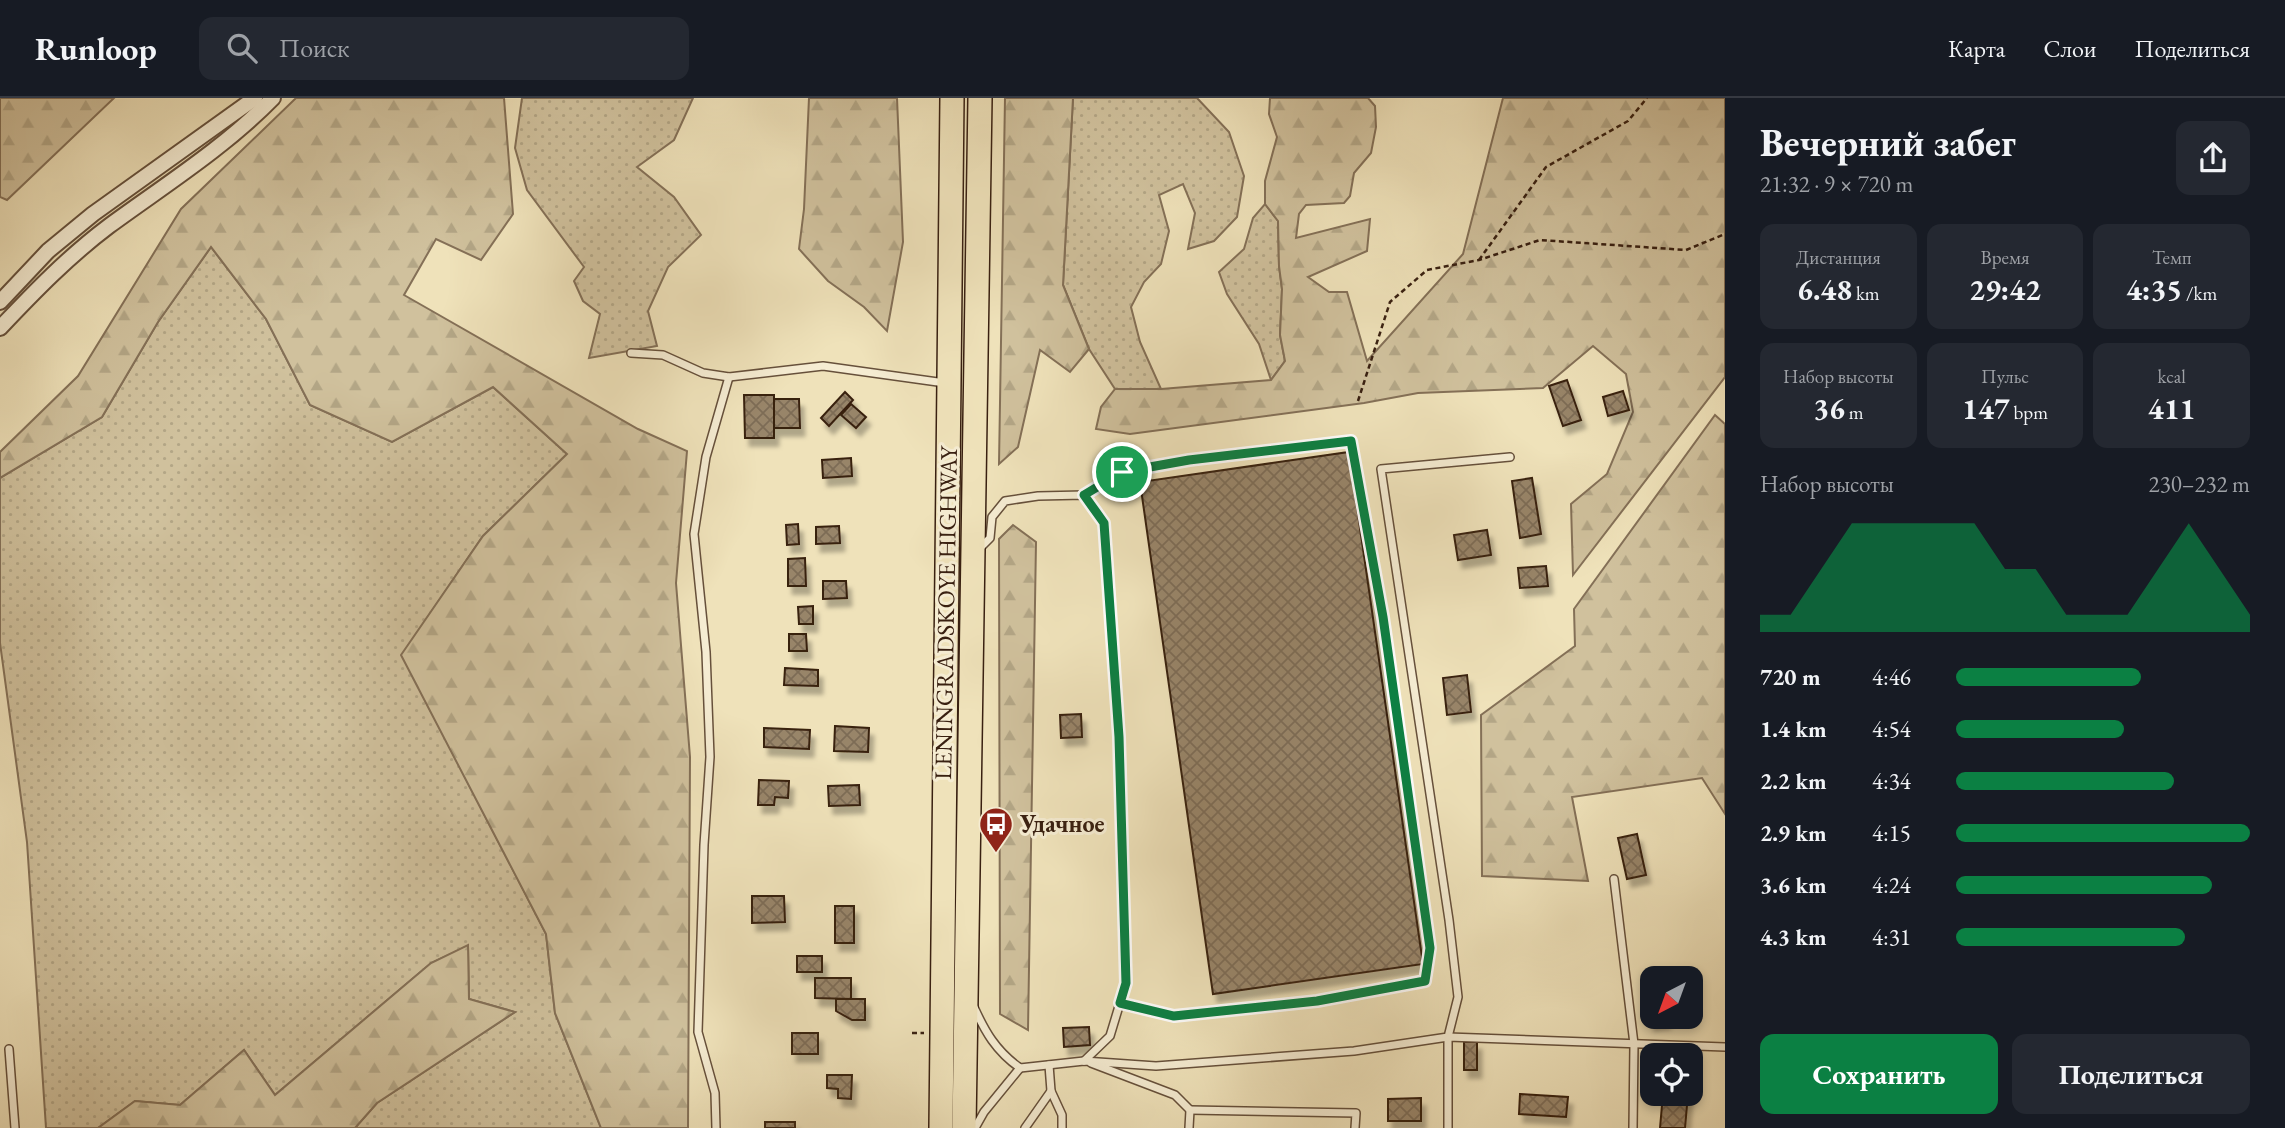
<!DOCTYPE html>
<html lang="ru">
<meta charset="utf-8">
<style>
:root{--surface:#171b24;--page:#242831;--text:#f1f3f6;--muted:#9ea1a6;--line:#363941;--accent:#0b8043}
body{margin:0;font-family:"EB Garamond",serif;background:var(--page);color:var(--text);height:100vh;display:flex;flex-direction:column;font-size:26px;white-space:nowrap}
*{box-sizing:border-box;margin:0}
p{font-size:23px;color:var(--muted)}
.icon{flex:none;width:38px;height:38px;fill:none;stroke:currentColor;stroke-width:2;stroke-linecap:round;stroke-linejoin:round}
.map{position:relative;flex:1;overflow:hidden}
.side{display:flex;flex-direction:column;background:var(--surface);width:560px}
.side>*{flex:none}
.needle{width:46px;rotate:221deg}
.controls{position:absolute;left:1640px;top:868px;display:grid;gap:14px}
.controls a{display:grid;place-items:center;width:63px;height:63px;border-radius:14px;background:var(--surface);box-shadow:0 4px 10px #0003;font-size:35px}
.pin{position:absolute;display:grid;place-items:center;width:60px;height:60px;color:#fff;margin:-30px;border:4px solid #fff;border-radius:50%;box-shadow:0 2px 7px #0007}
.round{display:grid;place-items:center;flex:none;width:74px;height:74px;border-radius:14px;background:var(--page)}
.headline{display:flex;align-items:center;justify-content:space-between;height:119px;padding:0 35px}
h1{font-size:38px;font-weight:700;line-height:52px}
.metrics{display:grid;grid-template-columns:repeat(3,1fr);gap:10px;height:119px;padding:7px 35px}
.metrics div{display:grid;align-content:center;border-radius:14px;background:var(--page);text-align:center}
.metrics b{font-size:30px;font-weight:700}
.metrics small{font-size:19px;font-weight:400}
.metrics p{font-size:19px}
.chart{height:196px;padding:14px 35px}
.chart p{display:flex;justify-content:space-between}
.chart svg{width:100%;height:126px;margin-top:7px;fill:var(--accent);opacity:.7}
.button{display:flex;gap:14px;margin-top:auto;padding:14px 35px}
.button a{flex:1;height:80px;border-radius:14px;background:var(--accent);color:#fff;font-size:28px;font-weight:700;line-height:80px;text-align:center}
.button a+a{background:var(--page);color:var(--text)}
ul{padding:0 35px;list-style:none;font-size:23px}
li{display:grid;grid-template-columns:112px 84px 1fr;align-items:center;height:52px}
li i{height:18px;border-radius:9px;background:var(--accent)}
header{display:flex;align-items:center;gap:42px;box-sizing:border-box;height:98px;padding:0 35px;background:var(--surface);border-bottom:2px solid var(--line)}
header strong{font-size:33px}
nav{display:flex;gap:38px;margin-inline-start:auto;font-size:24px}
.search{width:490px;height:63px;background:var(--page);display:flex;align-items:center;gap:18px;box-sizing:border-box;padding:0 24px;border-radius:14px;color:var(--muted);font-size:26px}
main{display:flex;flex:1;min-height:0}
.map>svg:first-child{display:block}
.grass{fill:url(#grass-dots);stroke:#847057;stroke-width:2}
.forest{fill:url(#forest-firs);stroke:#847057;stroke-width:2}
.building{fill:url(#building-cross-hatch);stroke:#392011;stroke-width:2;filter:url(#shadow)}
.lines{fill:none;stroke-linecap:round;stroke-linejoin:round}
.service-casing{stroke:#66503b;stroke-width:10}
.minor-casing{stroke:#66503b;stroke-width:18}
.trunk-casing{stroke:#392011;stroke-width:26}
.path{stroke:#392011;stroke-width:2.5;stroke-dasharray:5 3.5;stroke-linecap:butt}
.service{stroke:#f5ecd2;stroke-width:7}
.minor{stroke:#f5ecd2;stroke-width:14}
.trunk{stroke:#efe2ba;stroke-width:23}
.route-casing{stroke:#fff;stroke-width:14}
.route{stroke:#0b8043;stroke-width:9}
.labels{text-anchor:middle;stroke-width:6;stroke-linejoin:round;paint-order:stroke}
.street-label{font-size:24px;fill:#392011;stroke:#f5ecd2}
.poi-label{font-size:24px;font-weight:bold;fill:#392011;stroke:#f5ecd2;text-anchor:start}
</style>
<header>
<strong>Runloop</strong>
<div class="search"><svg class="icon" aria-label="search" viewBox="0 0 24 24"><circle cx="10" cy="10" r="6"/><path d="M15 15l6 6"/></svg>Поиск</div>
<nav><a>Карта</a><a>Слои</a><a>Поделиться</a></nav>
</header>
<main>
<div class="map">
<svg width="1725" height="1030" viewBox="0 0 1725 1030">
<defs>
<pattern id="grass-dots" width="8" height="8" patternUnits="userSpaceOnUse" patternTransform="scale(1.75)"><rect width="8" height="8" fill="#d0c19d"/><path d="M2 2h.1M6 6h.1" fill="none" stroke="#b3a686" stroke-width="1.8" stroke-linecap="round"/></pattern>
<pattern id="forest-firs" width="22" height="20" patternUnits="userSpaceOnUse" patternTransform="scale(1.75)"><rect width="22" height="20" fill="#d0c19d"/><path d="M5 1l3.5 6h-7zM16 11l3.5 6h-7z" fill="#b3a686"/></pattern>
<pattern id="building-cross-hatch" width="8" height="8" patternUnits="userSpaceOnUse" patternTransform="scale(1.75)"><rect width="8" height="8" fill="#988569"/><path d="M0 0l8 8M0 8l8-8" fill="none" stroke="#7d6c55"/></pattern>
<filter id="shadow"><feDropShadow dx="4.5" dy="8" stdDeviation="2" flood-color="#0004"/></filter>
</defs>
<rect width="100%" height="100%" fill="#efe2ba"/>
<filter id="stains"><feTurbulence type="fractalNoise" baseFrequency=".00286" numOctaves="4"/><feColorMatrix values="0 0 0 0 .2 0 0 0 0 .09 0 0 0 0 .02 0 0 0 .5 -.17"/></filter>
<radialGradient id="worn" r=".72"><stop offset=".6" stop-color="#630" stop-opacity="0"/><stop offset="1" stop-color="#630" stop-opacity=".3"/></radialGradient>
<!-- grass -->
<g class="grass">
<path d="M522,0H693L674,42L637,69L674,99L701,137L668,169L648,213L657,248L589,260L600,216L583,203L574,183L584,169L527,92L515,50Z"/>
<path d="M1073,0H1197L1229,34L1244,78L1237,119L1214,143L1188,151L1195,115L1183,86L1159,97L1169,133L1161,166L1144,184L1131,209L1140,244L1161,291H1115L1089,251L1063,187Z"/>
<path d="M1265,106L1278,123L1279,168L1282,191L1280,237L1285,263L1271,282L1259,246L1227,196L1219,174L1244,151L1253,120Z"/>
<path d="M211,149L266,221L310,307L392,344L493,289L567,356L483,438L402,557L546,836L555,915L601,1030H355L377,1005L515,914L469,901L468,848L431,865L275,997L244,952L180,1007L135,1003L98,1030H46L27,744L0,545V380L102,319L158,224Z"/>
</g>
<!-- forest -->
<g class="forest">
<path d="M0,0H114L7,102L0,99Z"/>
<path d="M296,0H504L513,116L481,162L436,141L404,197L638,331L687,353L676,485L690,659L688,1030H601L555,915L546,836L401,557L483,438L567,356L493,289L392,344L310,307L266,221L211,149L158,224L102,319L0,380V354L78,278L181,111Z"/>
<path d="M809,0H897L903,144L887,233L864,209L828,183L799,151L804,111Z"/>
<path d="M1005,0H1073L1063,187L1089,251L1070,274L1040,252L1018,349L999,366Z"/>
<path d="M1270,0H1368L1375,8L1376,29L1371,55L1354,75L1350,98L1344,105L1306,107L1299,116L1296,140L1370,121L1367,153L1308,179L1329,194H1347L1367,263L1463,156L1503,0H1725V279L1573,477L1571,406L1607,376L1633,314L1626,276L1593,248L1543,290L1418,295L1364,305L1130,336L1096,331L1101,309L1115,291H1161L1271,282L1285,263L1280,237L1282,191L1279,168L1278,123L1265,106V83L1277,39L1269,16Z"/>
<path d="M1715,317L1725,326V716L1702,680L1572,699L1588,783L1482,778L1481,617L1575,548L1574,511Z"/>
<path d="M1013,427L1036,444L1028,932L1000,916L999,441Z"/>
<path d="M468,847L469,901L515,914L377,1005L355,1030H98L135,1003L180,1007L244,952L275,997L431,865Z"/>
</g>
<!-- building -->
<g class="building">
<path d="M1567,282L1581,322L1563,328L1549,288Z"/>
<path d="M1623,293L1629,312L1608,318L1603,299Z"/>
<path d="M845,294L853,302L829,328L821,320Z"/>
<path d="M744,297H774V340H745Z"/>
<path d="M774,301H799L800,330H774Z"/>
<path d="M851,306L866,319L856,330L841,317Z"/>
<path d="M1349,354L1423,866L1213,896L1140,384Z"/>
<path d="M851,360L852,378L823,380L822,362Z"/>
<path d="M1532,380L1541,436L1520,440L1512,383Z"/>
<path d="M798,426L799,446L787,447L786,427Z"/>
<path d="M839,428L840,445L816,446V429Z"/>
<path d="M1487,432L1491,457L1458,462L1454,437Z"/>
<path d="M805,460L806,488H788V461Z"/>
<path d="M1546,468L1548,488L1520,490L1518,470Z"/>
<path d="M823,483H846L847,500L823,501Z"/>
<path d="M813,508V526H799L798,509Z"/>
<path d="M789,536H806L807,553H789Z"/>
<path d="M785,570L818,572V588L784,587Z"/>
<path d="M1467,577L1471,614L1447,617L1443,580Z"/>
<path d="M1081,616L1082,639L1061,640L1060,617Z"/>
<path d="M835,628L869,630L868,654L834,653Z"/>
<path d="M764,630L810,632L809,651L764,649Z"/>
<path d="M759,682L789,683L788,700L775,699L774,707H758Z"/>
<path d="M859,687L860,707L829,708L828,688Z"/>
<path d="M1637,736L1646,777L1627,781L1618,740Z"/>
<path d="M752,798H784L785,824L752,825Z"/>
<rect x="835" y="808" width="19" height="37"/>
<rect x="797" y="858" width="25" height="16"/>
<path d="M815,880H851V901L815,900Z"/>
<path d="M1652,892V919H1665L1666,923L1650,925L1645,893Z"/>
<path d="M836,901H865V922H852L836,913Z"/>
<path d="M1089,929L1090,947L1064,949L1063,930Z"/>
<rect x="792" y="935" width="26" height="21"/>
<rect x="1464" y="944" width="13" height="28"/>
<path d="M827,977H852L851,1001L838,1000V991L827,990Z"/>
<path d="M1520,996L1568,999L1566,1019L1519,1016Z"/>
<path d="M1663,996H1688L1685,1030H1660Z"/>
<path d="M1421,1000V1023H1388V1001Z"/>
<rect x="765" y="1024" width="30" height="6"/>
</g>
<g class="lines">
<!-- service casing -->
<g class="service-casing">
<g id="service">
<path d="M631,255L663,257L703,275L729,279L823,268L945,285"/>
<path d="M1084,397L1122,374L1189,362L1351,343L1383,519L1430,850L1425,883L1317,903L1174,918L1120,905"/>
<path d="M978,452L990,440L992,419L1005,403L1038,398L1084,397L1103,425L1119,639L1126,885L1110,938L1084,963"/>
<path d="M1614,781L1634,946L1633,1030"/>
<path d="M973,907C985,934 996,953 1020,970L1084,963L1156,968L1354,953L1448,939L1458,899L1449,822L1381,371L1510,359"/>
<path d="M9,951L15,1030"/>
<path d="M1091,965L1175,997L1190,1012L1189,1030"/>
<path d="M1051,993L1062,1017V1030"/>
<path d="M1190,1012L1356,1015L1355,1030"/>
<path d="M716,1030L715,995L698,934L704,747L710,659L706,554L694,436L706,359L729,279"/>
<path d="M975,1030L984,1014L1020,970"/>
<path d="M1025,1030L1051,993L1049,967"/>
<path d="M1448,1030V939L1725,949"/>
</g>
</g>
<!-- minor casing -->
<g class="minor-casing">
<g id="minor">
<path d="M0,204L48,153L93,116L255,0"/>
<path d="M0,230C34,194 69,158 109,128C165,87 224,50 273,0"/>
</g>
</g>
<!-- trunk casing -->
<g class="trunk-casing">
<g id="trunk">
<path d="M941,1030L952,0"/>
<path d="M964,1030L980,0"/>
</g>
</g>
<!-- path -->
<g class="path">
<path d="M1479,162L1546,69L1628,23L1647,0"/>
<path d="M1358,303L1390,204L1427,172L1479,162L1540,142L1686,152L1725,136"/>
<path d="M912,935H924"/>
</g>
<!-- service -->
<use href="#service" class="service"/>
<!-- minor -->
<use href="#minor" class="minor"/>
<!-- trunk -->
<use href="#trunk" class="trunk"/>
</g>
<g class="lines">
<!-- route casing -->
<g class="route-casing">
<path id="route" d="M1351,343L1383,519L1430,850L1425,883L1317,903L1174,918L1120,905L1126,885L1119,639L1104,425L1084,397L1122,374L1189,362Z"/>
</g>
<!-- route -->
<use href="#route" class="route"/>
</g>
<!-- icons -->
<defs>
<g id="bus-pin" transform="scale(1.75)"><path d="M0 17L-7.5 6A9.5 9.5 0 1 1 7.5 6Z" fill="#8f2418" stroke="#f5ecd2"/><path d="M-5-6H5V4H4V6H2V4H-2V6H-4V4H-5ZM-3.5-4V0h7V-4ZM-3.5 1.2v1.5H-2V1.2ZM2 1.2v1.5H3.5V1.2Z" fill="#fff"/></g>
</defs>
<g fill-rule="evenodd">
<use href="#bus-pin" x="996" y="726"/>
</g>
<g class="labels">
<!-- street labels -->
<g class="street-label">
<text transform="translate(946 515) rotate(-89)" y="8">LENINGRADSKOYE HIGHWAY</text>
</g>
<!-- poi labels -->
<g class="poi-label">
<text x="1020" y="734">Удачное</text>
</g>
</g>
<rect width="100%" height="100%" filter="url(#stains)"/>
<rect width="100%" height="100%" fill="url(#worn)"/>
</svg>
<div class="controls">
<a><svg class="needle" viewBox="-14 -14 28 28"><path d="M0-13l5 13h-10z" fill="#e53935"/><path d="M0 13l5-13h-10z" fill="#9ea1a6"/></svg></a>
<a><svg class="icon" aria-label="locate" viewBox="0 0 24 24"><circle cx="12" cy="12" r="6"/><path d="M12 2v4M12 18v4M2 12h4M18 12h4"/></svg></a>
</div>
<div class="pin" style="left:1122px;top:374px;background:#1e9e55"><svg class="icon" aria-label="arrive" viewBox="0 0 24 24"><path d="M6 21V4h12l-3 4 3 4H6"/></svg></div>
</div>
<section class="side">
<div class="headline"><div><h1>Вечерний забег</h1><p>21:32 · 9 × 720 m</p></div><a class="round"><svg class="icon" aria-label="share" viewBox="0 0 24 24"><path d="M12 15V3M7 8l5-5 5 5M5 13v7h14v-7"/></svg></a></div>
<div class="metrics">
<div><p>Дистанция</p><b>6.48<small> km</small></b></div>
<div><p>Время</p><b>29:42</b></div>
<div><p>Темп</p><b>4:35<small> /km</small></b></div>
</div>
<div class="metrics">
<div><p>Набор высоты</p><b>36<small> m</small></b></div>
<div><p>Пульс</p><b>147<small> bpm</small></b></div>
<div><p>kcal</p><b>411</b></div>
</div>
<div class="chart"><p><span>Набор высоты</span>230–232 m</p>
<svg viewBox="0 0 160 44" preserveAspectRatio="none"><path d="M0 44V38L10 38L20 22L30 6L40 6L50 6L60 6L70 6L80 22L90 22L100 38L110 38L120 38L130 22L140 6L150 22L160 38V44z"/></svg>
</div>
<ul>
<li><b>720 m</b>4:46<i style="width:63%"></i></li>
<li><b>1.4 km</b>4:54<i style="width:57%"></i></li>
<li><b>2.2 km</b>4:34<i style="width:74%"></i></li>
<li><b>2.9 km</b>4:15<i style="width:100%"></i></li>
<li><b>3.6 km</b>4:24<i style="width:87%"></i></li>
<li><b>4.3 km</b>4:31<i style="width:78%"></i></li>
</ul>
<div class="button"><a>Сохранить</a><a>Поделиться</a></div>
</section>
</main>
